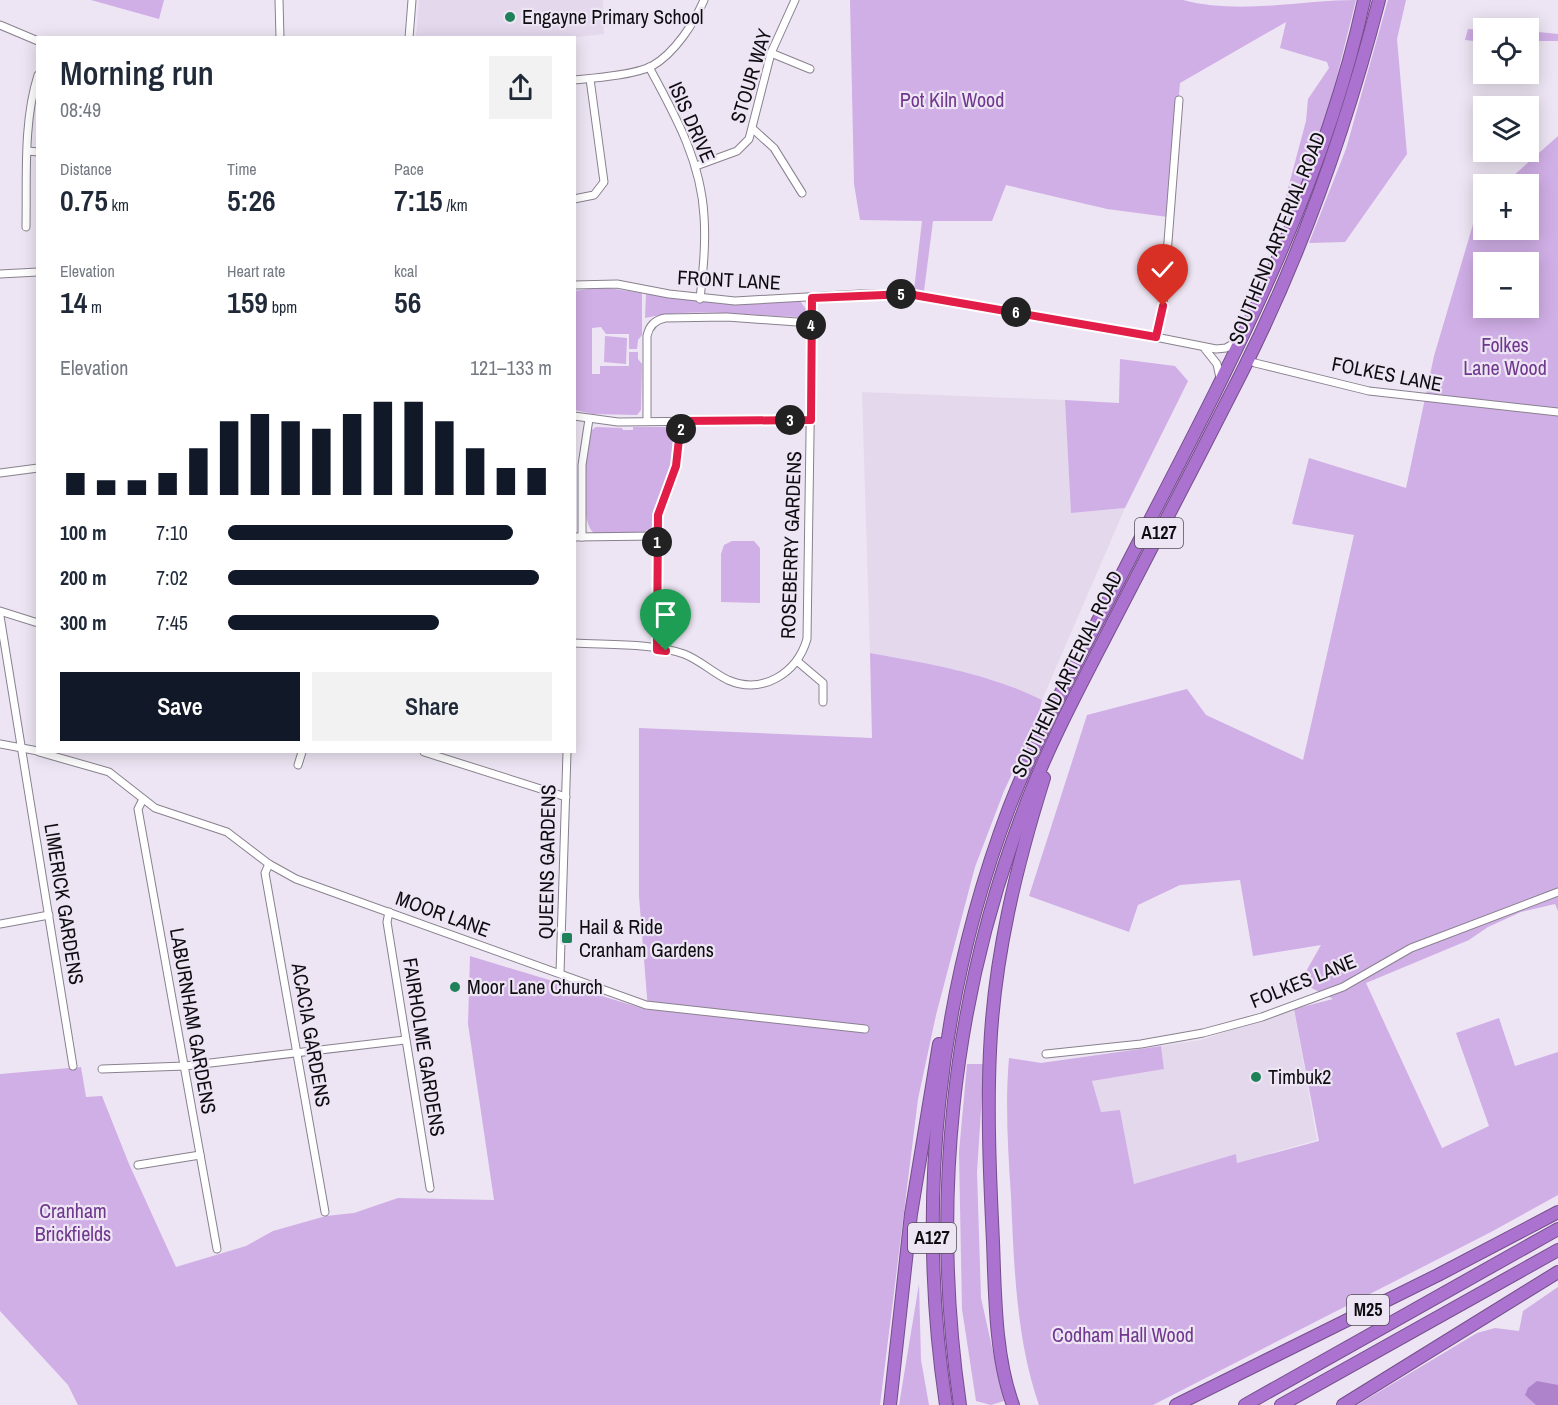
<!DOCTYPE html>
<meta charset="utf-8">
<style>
:root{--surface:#fff;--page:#f2f2f3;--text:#1f2937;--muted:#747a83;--accent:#111827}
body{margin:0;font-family:"Archivo Narrow",sans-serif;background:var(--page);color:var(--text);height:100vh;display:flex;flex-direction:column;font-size:22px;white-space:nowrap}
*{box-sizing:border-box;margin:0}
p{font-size:20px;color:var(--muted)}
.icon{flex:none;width:33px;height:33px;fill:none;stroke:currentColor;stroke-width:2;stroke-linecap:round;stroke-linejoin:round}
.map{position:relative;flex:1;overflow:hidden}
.panel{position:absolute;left:36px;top:36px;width:540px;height:717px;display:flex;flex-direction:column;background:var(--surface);border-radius:0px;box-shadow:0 3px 15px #0003}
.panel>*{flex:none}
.tools{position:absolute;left:1473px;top:18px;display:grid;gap:12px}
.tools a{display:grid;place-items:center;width:66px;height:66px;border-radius:0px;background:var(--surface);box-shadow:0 3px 15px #0003;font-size:30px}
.pin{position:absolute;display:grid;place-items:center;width:51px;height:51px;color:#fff;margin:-62px -26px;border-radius:50% 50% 50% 0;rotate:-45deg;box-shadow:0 0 6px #0007}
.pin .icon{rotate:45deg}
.km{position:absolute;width:30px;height:30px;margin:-15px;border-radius:50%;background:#222;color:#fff;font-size:16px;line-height:30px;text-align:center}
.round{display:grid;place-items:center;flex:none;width:63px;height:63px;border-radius:0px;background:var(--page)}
.summary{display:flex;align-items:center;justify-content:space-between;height:102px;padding:0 24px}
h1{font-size:33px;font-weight:600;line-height:45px}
.metrics{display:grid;grid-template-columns:repeat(3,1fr);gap:9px;height:102px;padding:6px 24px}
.metrics div{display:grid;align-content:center}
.metrics b{font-size:30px;font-weight:600}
.metrics small{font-size:16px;font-weight:400}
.metrics p{font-size:16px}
.chart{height:168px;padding:12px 24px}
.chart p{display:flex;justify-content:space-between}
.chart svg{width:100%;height:108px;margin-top:6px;stroke:var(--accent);stroke-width:6}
.action{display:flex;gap:12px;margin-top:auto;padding:12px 24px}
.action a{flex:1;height:69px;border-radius:0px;background:var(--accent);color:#fff;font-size:24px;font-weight:600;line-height:69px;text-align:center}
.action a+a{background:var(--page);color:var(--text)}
ul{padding:0 24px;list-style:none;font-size:20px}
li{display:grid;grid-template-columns:96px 72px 1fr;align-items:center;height:45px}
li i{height:15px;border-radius:8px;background:var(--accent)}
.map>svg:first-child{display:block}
.built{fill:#e4d8ed}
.green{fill:#d0aee6;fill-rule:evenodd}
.water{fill:#af83cb}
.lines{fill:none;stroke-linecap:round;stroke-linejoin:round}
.street-casing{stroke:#89818e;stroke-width:9}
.highway-casing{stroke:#754e8c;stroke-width:14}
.street{stroke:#fff;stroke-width:7}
.highway{stroke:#ac72cf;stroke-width:12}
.route-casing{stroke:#fff;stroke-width:12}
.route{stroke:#e11d48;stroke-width:8}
.poi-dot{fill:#1f815a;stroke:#ede5f3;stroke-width:2}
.labels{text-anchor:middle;stroke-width:4.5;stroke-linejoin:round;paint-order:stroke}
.shield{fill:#ede5f3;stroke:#524d55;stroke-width:1.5}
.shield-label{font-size:18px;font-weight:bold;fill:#0f0c11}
.poi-label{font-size:20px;fill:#0f0c11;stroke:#ede5f3;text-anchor:start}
.street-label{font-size:20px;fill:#0f0c11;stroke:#ede5f3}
.park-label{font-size:20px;fill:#6f378e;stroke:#ede5f3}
</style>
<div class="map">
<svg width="1558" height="1405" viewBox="0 0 1558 1405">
<rect width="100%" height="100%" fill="#ede5f3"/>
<!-- built -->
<g class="built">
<path d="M419,0H603L604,34L568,38L416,37Z"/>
<path d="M862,392L1065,400L1071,513L1125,508L1042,700L996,681L870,653Z"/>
<path d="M1294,1009L1317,1140L1237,1163L1236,1154L1134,1184L1120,1110L1101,1112L1092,1081L1164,1069L1161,1046L1201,1040Z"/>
</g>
<!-- green -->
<g class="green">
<path d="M91,0H164L159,19Z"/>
<path d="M850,0H1183C1239,15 1302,0 1356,0L1332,96L1290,220L1280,218L1306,121L1308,99L1329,68L1327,62L1280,48L1287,18L1286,22L1180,83L1168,217L1107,209L1006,185L992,221H933L924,291L914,290L922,221L860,220L854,184Z"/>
<path d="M1388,0H1406L1397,39L1407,154L1345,242L1309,243L1346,149Z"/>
<path d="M1468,29L1483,30V42L1465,40Z"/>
<path d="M1529,31L1558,34V41H1529Z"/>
<path d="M1558,136V911L1555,904L1521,912L1488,927L1469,940L1366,983L1442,1148L1489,1126L1456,1033L1499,1018L1515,1066L1558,1052V1195L1491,1232L1153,1405H1039C1016,1339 1014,1265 1011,1196C1008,1149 1005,1104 1009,1058L1041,1063L1161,1046L1164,1069L1092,1081L1101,1112L1120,1110L1134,1184L1236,1154L1237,1163L1319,1141L1294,1009L1333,999L1300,982L1321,945L1253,956L1240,880L1180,885L1138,905L1129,932L1029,896L1087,715L1187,689L1206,715L1303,760L1354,535L1292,524L1309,458L1406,488L1434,356L1477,211L1483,205L1484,230H1528V184H1504ZM1484,262H1528V308H1484Z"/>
<path d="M601,287L642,293V335L638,340L637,349H629V334H606L601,327L592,328V374H600V366H629V352H638V359L642,364L641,410L637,415L593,414L575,410V291Z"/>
<path d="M646,294L732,304L800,301L806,309L803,316L799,317C747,316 696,307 645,318Z"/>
<path d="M605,336L627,338L626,364L604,362Z"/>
<path d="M1120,359L1175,366L1188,381L1125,508L1071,513L1065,400L1119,403Z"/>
<path d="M633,427H670L676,430L675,456L658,501L652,527L641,534H595C577,522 587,454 590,431L596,427L622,428L623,430H633Z"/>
<path d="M732,541H754L760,548V603L721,602V554L724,545Z"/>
<path d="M870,653C929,664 988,673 1042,700L1038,718L1004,791L975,867L936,1015L918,1099L880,1405H78L68,1385L0,1311V1074L81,1067L86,1097L102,1096L129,1164L176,1267L246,1246L273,1231L326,1216L354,1213L398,1198L494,1200L468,1024L470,956L648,1010L639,896V728L872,738Z"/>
<path d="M967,1064H984L977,1172L981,1298L1004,1401L991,1405L976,1401L962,1309L959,1152Z"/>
<path d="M919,1284L921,1360L929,1405H899Z"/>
<path d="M1558,1287V1405H1357L1477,1333L1495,1328L1519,1331L1523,1311Z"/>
</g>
<!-- water -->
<path class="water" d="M1537,1381L1558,1385V1405H1536L1525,1395L1528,1388Z"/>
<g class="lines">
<!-- street casing -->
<g class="street-casing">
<g id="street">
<path d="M279,0L280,38"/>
<path d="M0,25L38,41"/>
<path d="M409,38L412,0"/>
<path d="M771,53L810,69"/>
<path d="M649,67C675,115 701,161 704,216C706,244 703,271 700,299"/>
<path d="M574,80C595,78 635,75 652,66C675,53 694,23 704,0"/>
<path d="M753,129L774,148L802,193"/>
<path d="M28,151L38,152"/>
<path d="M696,166L737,151L749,139L771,53L795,0"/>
<path d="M574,199L594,195L604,182L590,79"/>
<path d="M26,227C27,178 23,122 38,75"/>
<path d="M0,274L38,272"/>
<path d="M574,285L617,284L669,294L735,301L860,294H908L1130,332L1216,349L1226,348L1238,341"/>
<path d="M1156,337L1163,306L1179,100"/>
<path d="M1205,349L1217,364L1220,378"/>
<path d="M1248,359L1255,363L1369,391L1558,412"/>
<path d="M574,416L618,422L811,420"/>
<path d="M647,421V336C649,326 655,320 665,318L727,317L811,323"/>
<path d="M0,473L38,468"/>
<path d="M574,537L657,536"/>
<path d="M582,537V465L589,419"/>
<path d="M0,611L38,623"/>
<path d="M0,616L73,1066"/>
<path d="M574,643C607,645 654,643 684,654C700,660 713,673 728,680C763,695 797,673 807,639L812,298"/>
<path d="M657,649L658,515L676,466L681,421"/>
<path d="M797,661L823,683V702"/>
<path d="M0,744L38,751"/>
<path d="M39,752L109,772L155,808L227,832L269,864L296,879L646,1005L865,1029"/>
<path d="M424,752L566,797"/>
<path d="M298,765L302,752"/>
<path d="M143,799L138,809L217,1249"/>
<path d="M269,864L265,873L325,1212"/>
<path d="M389,912L387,922L430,1188"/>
<path d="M0,924L49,915"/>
<path d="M560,973L567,752"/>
<path d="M1046,1054L1141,1044L1203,1033L1262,1017L1343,987L1411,948L1558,892"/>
<path d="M102,1069L185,1066L405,1040"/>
<path d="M138,1165L200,1155"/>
</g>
</g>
<!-- highway casing -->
<g class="highway-casing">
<g id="highway">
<path d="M890,1405L911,1214L939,1044"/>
<path d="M946,1405C916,1204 937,998 1009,808C1040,728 1081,654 1120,578C1214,395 1320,204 1364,0"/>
<path d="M960,1405C931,1205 951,1004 1022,815C1045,752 1077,692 1108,632C1153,545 1198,459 1242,372C1302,253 1346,128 1379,0"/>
<path d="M1013,1405C995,1357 995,1293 993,1242C990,1179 987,1114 990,1051C994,958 1016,867 1044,778"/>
<path d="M1176,1405L1438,1275L1558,1212"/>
<path d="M1245,1405L1558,1229"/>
<path d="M1281,1405L1558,1250"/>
<path d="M1343,1405L1558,1272"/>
</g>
</g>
<!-- street -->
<use href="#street" class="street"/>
<!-- highway -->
<use href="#highway" class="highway"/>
</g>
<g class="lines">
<!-- route casing -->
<g class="route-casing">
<path id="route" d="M666,651L657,650L658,515L676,466L681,421L811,420L812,298L908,294L1156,337L1163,306"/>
</g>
<!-- route -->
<use href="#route" class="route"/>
</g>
<!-- markers -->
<g class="poi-dot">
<circle cx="510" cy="17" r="6"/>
<rect x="561" y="932" width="12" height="12" rx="3"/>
<circle cx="455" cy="987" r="6"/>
<circle cx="1256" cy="1077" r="6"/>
</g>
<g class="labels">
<!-- shield labels -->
<g class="shield">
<rect x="1135" y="518" width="48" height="30" rx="4.5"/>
<rect x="908" y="1223" width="48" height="30" rx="4.5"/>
<rect x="1347" y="1295" width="42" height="30" rx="4.5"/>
</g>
<g class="shield-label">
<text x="1159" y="539">A127</text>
<text x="932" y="1244">A127</text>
<text x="1368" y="1316">M25</text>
</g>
<!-- poi labels -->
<g class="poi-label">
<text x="522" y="24">Engayne Primary School</text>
<text x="579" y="934">Hail &amp; Ride<tspan x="579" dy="23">Cranham Gardens</tspan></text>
<text x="467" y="994">Moor Lane Church</text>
<text x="1268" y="1084">Timbuk2</text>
</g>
<!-- street labels -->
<g class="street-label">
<text transform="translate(751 76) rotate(-73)" y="7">STOUR WAY</text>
<text transform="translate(692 122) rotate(66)" y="7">ISIS DRIVE</text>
<text transform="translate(1277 238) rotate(-68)" y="7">SOUTHEND ARTERIAL ROAD</text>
<text transform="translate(729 280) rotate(3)" y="7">FRONT LANE</text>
<text transform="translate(1387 374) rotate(11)" y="7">FOLKES LANE</text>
<text transform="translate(791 545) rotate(-88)" y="7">ROSEBERRY GARDENS</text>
<text transform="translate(1067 674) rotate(-64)" y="7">SOUTHEND ARTERIAL ROAD</text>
<text transform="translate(547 862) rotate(-89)" y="7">QUEENS GARDENS</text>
<text transform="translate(64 904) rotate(81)" y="7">LIMERICK GARDENS</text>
<text transform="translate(443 914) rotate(20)" y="7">MOOR LANE</text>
<text transform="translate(1303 981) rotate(-22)" y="7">FOLKES LANE</text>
<text transform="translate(193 1021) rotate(80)" y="7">LABURNHAM GARDENS</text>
<text transform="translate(311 1035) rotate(80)" y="7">ACACIA GARDENS</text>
<text transform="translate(424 1047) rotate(81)" y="7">FAIRHOLME GARDENS</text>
</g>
<!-- park labels -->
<g class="park-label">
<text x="952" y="107">Pot Kiln Wood</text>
<text x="1505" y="352">Folkes<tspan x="1505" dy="23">Lane Wood</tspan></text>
<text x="73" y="1218">Cranham<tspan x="73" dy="23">Brickfields</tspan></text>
<text x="1123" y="1342">Codham Hall Wood</text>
</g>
</g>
</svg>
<div class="tools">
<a><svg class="icon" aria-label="locate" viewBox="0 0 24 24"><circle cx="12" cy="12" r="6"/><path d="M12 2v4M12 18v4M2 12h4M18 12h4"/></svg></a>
<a><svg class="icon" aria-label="layers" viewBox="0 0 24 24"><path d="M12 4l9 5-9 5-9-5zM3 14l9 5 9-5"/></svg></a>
<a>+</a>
<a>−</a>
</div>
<div class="pin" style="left:666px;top:651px;background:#1e9e55"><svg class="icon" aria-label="arrive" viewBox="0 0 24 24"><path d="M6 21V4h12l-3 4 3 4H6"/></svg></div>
<div class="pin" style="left:1163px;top:306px;background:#d93025"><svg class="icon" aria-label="check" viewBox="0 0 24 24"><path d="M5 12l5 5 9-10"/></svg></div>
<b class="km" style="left:657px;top:542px">1</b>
<b class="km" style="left:681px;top:429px">2</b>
<b class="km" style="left:790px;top:420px">3</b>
<b class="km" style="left:811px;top:325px">4</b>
<b class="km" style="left:901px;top:294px">5</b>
<b class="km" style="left:1016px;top:312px">6</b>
<section class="panel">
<div class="summary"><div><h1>Morning run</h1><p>08:49</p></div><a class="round"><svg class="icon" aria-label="share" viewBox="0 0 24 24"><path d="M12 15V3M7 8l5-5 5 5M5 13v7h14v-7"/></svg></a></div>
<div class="metrics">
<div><p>Distance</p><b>0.75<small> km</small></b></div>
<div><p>Time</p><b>5:26</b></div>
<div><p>Pace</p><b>7:15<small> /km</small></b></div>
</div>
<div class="metrics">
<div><p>Elevation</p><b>14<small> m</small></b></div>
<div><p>Heart rate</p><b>159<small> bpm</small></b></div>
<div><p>kcal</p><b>56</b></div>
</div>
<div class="chart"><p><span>Elevation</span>121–133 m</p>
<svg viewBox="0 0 160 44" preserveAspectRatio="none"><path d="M5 44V35M15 44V38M25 44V38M35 44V35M45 44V25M55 44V14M65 44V11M75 44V14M85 44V17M95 44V11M105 44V6M115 44V6M125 44V14M135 44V25M145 44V33M155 44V33"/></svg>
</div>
<ul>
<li><b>100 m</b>7:10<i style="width:88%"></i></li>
<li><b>200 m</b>7:02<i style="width:96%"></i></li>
<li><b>300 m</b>7:45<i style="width:65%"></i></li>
</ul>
<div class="action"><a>Save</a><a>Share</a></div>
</section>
</div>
